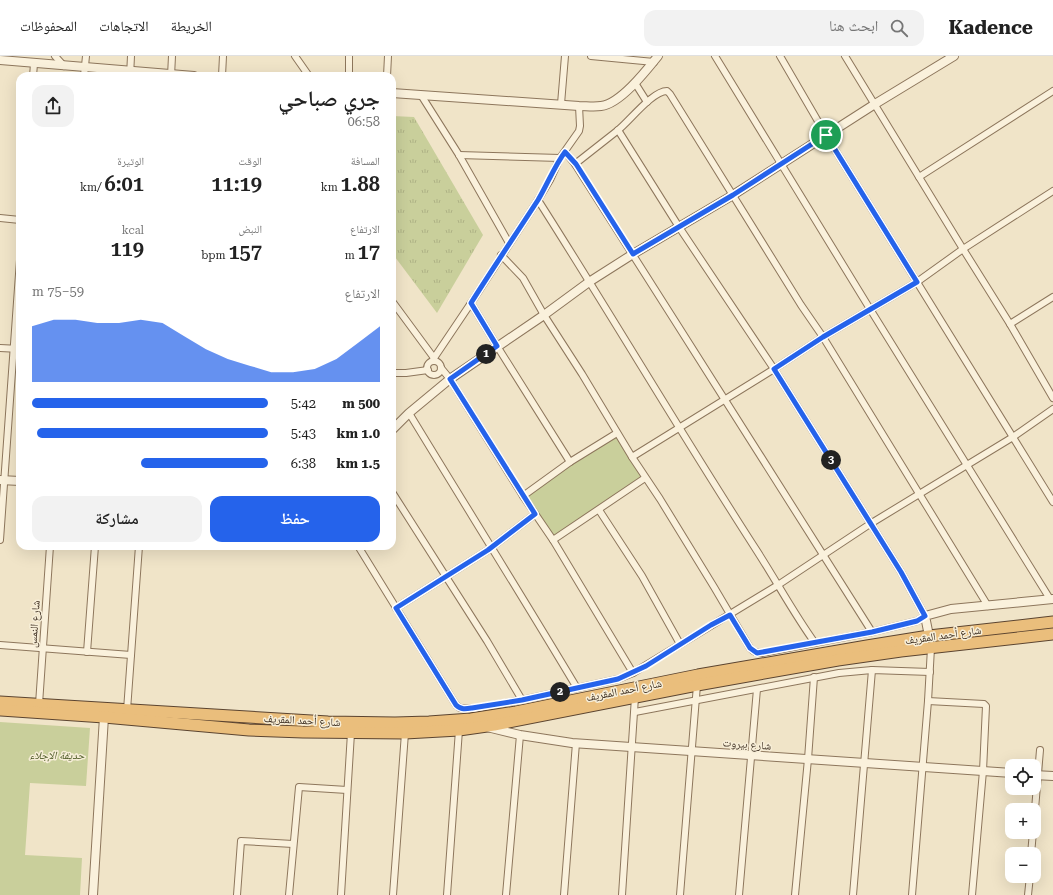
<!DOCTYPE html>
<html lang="ar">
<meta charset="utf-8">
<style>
:root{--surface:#fff;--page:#f2f2f2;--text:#222;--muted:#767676;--line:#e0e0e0;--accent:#2563eb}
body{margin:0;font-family:"Roboto Serif","Noto Naskh Arabic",serif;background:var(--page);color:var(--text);direction:rtl;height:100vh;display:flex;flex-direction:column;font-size:15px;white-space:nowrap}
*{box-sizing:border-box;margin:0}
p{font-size:13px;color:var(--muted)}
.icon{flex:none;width:22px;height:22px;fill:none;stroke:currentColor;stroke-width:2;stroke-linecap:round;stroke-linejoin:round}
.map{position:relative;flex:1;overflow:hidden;direction:ltr}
.panel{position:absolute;left:16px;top:16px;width:380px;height:478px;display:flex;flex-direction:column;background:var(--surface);border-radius:12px;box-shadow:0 4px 16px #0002;direction:rtl}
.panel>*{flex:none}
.fabs{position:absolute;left:1005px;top:703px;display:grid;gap:8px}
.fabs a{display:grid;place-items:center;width:36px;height:36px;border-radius:8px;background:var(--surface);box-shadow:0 4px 16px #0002;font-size:20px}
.pin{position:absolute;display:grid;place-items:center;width:34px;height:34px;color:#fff;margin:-17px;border:2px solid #fff;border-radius:50%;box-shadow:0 1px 4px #0007}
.km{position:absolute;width:20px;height:20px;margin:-10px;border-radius:50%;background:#222;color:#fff;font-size:11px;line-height:20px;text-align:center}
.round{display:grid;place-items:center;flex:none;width:42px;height:42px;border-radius:12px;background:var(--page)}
.summary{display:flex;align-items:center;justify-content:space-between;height:68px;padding:0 16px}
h1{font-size:22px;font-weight:600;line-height:30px}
.figures{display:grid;grid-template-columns:repeat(3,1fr);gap:6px;height:68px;padding:4px 16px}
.figures div{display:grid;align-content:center}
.figures b{font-size:20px;font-weight:600}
.figures small{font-size:11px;font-weight:400}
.figures p{font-size:11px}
.chart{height:112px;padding:8px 16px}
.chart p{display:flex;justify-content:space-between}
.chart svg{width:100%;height:72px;margin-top:4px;fill:var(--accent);opacity:.7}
.cta{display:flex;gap:8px;margin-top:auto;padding:8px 16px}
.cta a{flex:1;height:46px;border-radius:12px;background:var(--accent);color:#fff;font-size:16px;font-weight:600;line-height:46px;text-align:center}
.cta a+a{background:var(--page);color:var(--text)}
ul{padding:0 16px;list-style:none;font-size:13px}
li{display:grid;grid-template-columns:64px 48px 1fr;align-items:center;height:30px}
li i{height:10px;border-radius:5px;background:var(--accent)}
header{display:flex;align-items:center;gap:24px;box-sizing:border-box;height:56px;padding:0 20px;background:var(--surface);border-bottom:1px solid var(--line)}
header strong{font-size:19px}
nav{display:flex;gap:22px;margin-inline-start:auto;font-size:14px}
.search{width:280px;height:36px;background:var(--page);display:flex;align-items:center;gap:10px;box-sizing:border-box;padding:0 14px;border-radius:12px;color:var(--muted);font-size:15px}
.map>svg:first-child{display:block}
.grass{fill:url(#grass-tufts)}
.park{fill:#c9cf9b}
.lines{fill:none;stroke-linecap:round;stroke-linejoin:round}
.minor-casing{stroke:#8d765c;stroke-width:8}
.tertiary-casing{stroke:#8d765c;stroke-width:10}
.trunk-casing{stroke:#5b4430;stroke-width:13}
.minor{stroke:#faf1dc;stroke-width:6}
.tertiary{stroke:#faf1dc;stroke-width:8}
.trunk{stroke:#eabe7c;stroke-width:11}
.route-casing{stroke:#fff;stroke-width:8}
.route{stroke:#2563eb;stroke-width:5}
.labels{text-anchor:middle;stroke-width:3;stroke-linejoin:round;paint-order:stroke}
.street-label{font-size:11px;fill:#3d2e20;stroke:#f7eed8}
.park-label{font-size:11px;font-style:italic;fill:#4d5a26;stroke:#f7eed8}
</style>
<header>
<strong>Kadence</strong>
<div class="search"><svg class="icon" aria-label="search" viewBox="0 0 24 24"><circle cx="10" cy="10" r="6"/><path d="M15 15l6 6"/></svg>ابحث هنا</div>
<nav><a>الخريطة</a><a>الاتجاهات</a><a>المحفوظات</a></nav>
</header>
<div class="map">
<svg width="1053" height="839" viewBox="0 0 1053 839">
<defs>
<pattern id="grass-tufts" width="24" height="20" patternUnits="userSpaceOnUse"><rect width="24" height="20" fill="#c9cf9b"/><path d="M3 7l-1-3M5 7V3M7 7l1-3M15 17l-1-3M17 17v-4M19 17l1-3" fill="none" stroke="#aeb285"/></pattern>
</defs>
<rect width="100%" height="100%" fill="#f0e4c8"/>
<!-- grass -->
<path class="grass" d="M392,60L414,61L483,179L437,257L392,197Z"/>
<!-- park -->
<g class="park">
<path d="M617,378L645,422L553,484L523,440Z"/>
<path d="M0,666L90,672L86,730L30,727L25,799L82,802L80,839H0Z"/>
</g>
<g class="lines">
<!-- minor casing -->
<g class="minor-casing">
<g id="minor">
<path d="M55,0L64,10"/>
<path d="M295,0L309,20"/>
<path d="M591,0L654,6"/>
<path d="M715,0L870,253L1050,543"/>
<path d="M780,0L826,79L1053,446"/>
<path d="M845,0L963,193L1010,268L1053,342"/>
<path d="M33,20L34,8"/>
<path d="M84,20L86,0"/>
<path d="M130,20L131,0"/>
<path d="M171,20L172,0"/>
<path d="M222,20L223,0"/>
<path d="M349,20V0"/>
<path d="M387,20L388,0"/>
<path d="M635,27L647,46"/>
<path d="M421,39L459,99L509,187"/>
<path d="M561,48L565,0"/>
<path d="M565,96L575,108C674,264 774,419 872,576"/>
<path d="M459,99L560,102"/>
<path d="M575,108C589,97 603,86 617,75C629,66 652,35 667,35L670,38L801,249L823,281L988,550"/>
<path d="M919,121L1053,35"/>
<path d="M538,144C612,260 682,379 757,495C777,526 794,558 815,587"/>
<path d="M0,162L20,164"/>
<path d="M501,199L523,222L544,259L582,318L632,401L660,443L714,531L750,592C754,596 756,597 762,597L872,576L917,565L925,560L901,516L774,313L679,171L618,74"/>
<path d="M392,245L434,302L433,304"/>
<path d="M471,247L497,290L570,406"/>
<path d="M1010,268L1053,241"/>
<path d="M0,292L20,293"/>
<path d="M434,302L471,247L538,144L550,124L560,102L579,75L580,70L579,50"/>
<circle cx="434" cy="312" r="7"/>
<path d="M441,312L450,323L523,440L553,484L633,617"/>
<path d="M392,317H406L428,314"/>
<path d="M409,357C465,449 522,540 577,632"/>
<path d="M632,401L774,313L823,281L917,226L963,193L1053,135"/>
<path d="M392,436L487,585L522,644"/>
<path d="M523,440L570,406L617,377"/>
<path d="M599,454L642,520L680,588"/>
<path d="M0,484L20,204"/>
<path d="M553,484L645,422"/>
<path d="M358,490L456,649L460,652L472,653L522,644L618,623L633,617L778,529L870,468L1013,381L1053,353"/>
<path d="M396,552L488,494L535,458"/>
<path d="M0,589L131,599"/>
<path d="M87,596L95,490"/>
<path d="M928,645L984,648L986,650L983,715L972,839"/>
<path d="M39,648L50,490"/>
<path d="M127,654L139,490"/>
<path d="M635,656L839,617L872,614L930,616"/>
<path d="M1034,765L1040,694"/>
<path d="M1031,798L1033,776"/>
<path d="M237,839L241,785L293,788"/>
<path d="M289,839L299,731L347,734"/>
<path d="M341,839L351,677"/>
<path d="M393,839L405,677"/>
<path d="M447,839L459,674"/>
<path d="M506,839L520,679"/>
<path d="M564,839L576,687"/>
<path d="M622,839L635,641"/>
<path d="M680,839L697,629"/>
<path d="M739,839L757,633"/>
<path d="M795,839L808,703L814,621"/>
<path d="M853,839L872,614"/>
<path d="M912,839L928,645L931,592"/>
<path d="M1028,839L1030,820"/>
</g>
</g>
<!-- tertiary casing -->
<g class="tertiary-casing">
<g id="tertiary">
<path d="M0,4L194,20"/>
<path d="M392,37L579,50C586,50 594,51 601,50C620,48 646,15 658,0"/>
<path d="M392,374L409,357L450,323L544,259L589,226L633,198L733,139L875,48L954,0"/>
<path d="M0,424L20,425"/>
<path d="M929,580L925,560L951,553L1053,543"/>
<path d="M487,671L520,679L572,687L1012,717"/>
<path d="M1034,719L1053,720"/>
<path d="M93,839L104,661"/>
</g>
</g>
<!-- trunk casing -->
<g class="trunk-casing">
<g id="trunk">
<path d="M0,646L328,666L395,667L429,666L471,663L516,656L698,619L867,590L929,580L1053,566"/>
<path d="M1,654L104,661L249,674L303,676L405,677L459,674L494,669L697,629L838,604L901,595L1053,578"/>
</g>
</g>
<!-- minor -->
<use href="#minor" class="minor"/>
<!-- tertiary -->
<use href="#tertiary" class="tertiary"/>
<!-- trunk -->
<use href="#trunk" class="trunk"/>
</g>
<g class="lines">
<!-- route casing -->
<g class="route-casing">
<path id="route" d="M826,79L917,226L823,281L774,313L901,516L925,560L917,565L872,576L757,597L750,592L730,559L711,569L646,610L618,623L522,644L472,652C466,653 461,654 456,649L396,552L488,494L535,458L450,323L497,290L471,247C493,212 516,178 538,144C547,129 555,109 565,96L576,108L633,198L733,139Z"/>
</g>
<!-- route -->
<use href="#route" class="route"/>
</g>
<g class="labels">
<!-- street labels -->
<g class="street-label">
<text transform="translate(34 568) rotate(-86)" y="4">شارع النمس</text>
<text transform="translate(943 579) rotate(-8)" y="4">شارع أحمد المقريف</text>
<text transform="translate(624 634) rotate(-11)" y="4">شارع أحمد المقريف</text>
<text transform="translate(302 664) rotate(3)" y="4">شارع أحمد المقريف</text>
<text transform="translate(747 688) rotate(4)" y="4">شارع بيروت</text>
</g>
<!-- park labels -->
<g class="park-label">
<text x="57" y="703">حديقة الإجلاء</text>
</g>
</g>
</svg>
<div class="fabs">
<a><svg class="icon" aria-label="locate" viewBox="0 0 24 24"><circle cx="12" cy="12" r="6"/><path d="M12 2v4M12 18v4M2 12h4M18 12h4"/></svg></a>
<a>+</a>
<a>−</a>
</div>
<div class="pin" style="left:826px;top:79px;background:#1e9e55"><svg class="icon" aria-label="arrive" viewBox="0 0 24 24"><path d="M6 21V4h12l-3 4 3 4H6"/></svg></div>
<b class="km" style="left:486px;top:298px">1</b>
<b class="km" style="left:560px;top:636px">2</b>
<b class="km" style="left:831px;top:404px">3</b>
<section class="panel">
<div class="summary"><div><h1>جري صباحي</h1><p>06:58</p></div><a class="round"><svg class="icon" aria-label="share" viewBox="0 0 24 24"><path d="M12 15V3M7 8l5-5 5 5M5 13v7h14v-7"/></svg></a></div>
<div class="figures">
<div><p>المسافة</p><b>1.88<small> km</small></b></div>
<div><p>الوقت</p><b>11:19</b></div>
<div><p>الوتيرة</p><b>6:01<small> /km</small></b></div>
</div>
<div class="figures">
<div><p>الارتفاع</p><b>17<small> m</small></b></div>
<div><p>النبض</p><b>157<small> bpm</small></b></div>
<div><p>kcal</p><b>119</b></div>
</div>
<div class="chart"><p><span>الارتفاع</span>59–75 m</p>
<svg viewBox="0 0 160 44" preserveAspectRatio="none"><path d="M0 44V10L10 6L20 6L30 8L40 8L50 6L60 8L70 16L80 24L90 30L100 34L110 38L120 38L130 36L140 30L150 20L160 10V44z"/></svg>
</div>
<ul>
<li><b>500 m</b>5:42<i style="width:100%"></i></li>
<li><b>1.0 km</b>5:43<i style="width:98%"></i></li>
<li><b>1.5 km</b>6:38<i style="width:54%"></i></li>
</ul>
<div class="cta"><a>حفظ</a><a>مشاركة</a></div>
</section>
</div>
